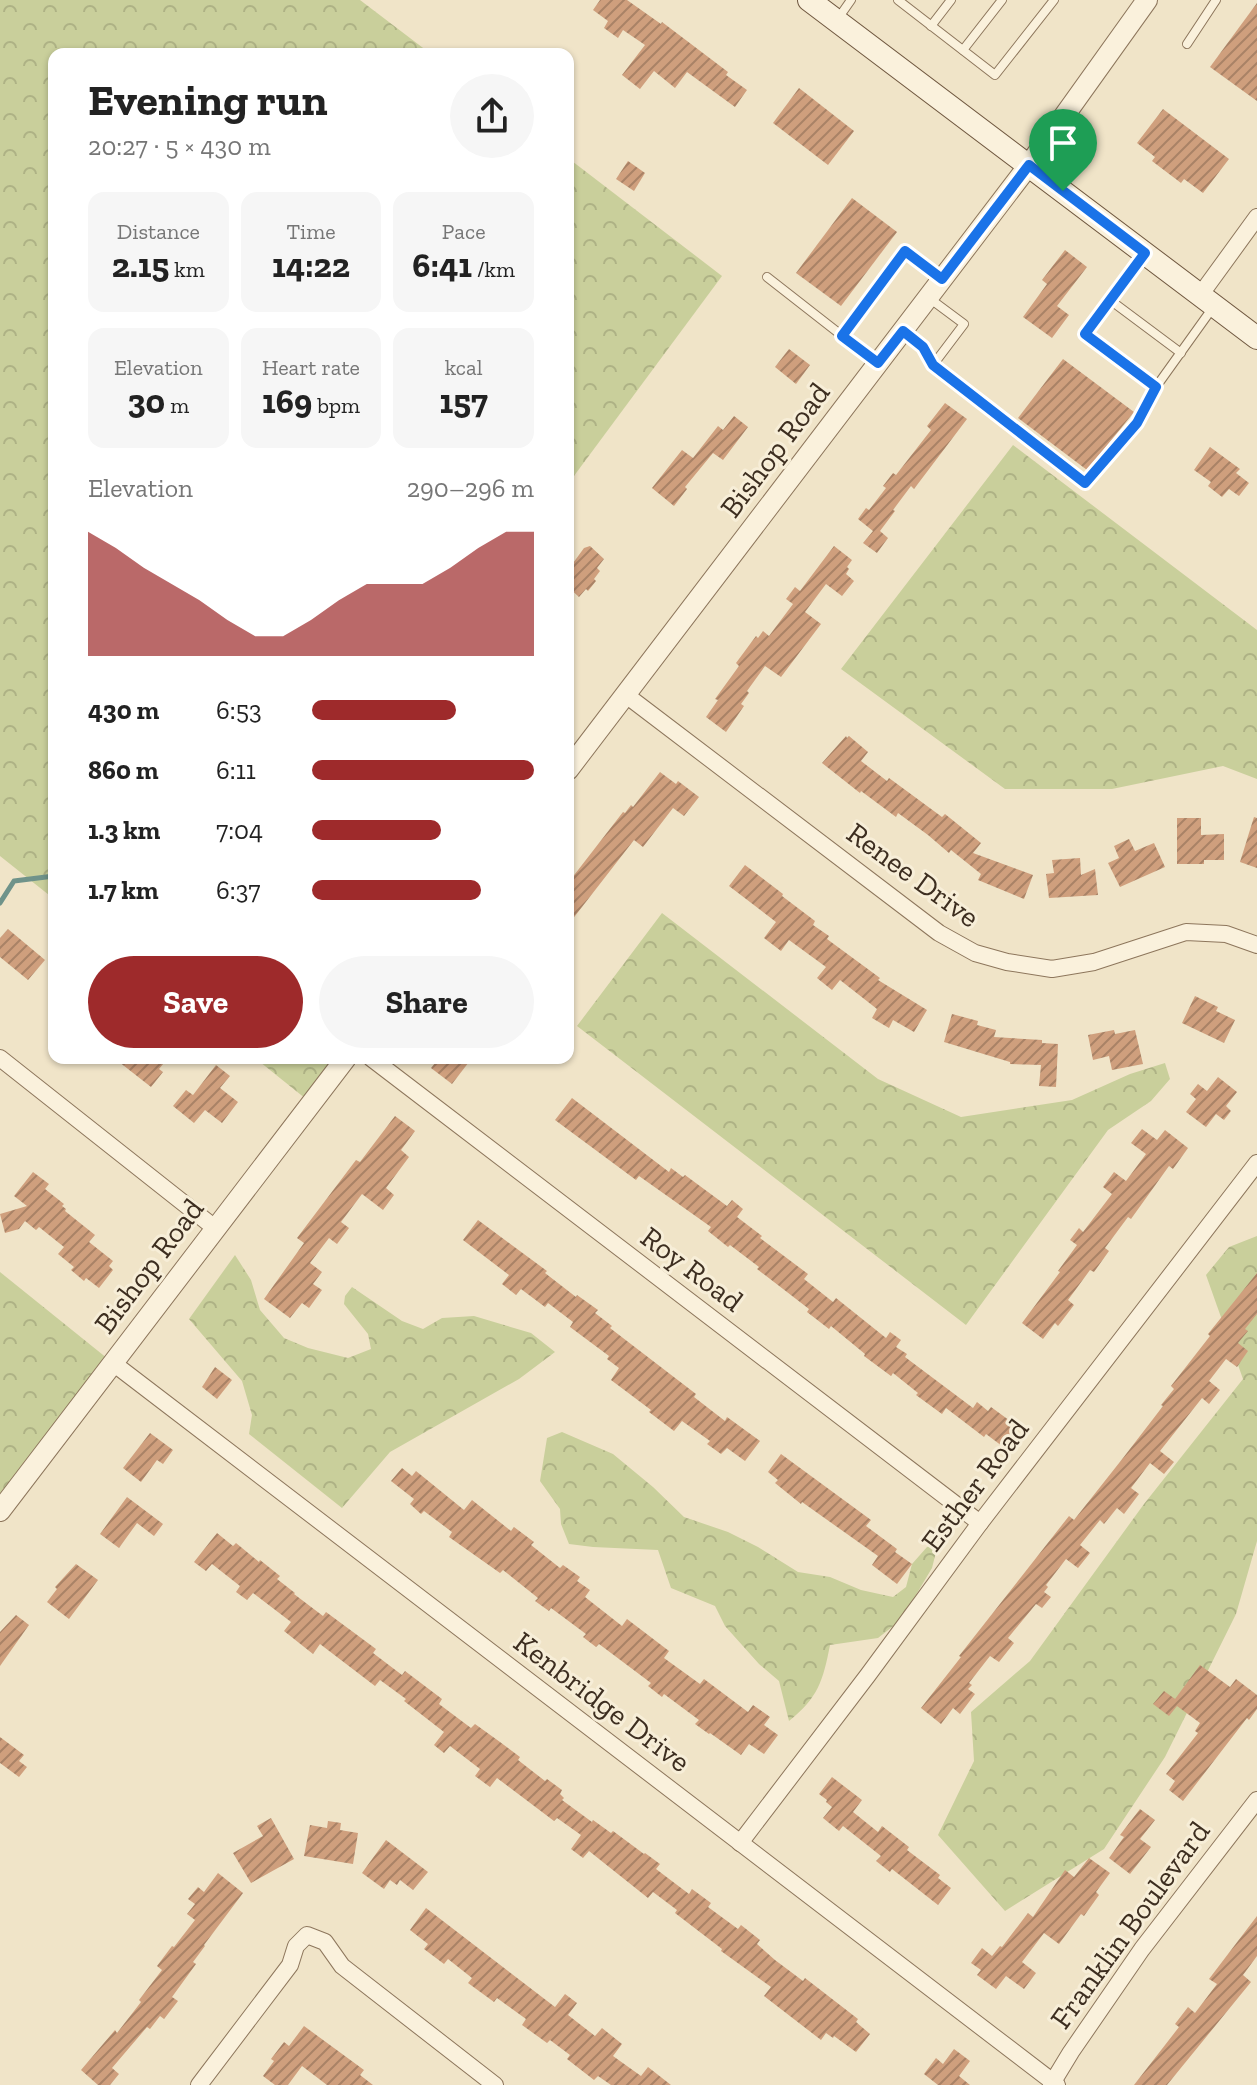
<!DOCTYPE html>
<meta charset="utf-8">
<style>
:root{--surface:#fff;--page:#f6f6f6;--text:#222;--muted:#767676;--accent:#9e2a2b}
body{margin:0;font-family:"Zilla Slab",serif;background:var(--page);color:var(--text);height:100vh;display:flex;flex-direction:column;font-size:30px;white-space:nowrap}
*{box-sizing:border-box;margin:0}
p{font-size:26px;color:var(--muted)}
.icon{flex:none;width:44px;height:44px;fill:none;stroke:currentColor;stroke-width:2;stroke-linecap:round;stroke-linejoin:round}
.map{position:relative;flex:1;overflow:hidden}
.sheet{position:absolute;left:48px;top:48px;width:526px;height:1016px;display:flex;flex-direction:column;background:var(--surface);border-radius:16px;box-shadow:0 2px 6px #0004}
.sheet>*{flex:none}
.pin{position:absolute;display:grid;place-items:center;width:68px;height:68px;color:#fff;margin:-82px -34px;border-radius:50% 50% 50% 0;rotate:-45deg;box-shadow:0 0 8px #0007}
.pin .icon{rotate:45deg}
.round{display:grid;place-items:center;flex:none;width:84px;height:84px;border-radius:42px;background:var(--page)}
.head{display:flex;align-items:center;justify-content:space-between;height:136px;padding:0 40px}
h1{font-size:44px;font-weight:700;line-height:60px}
.figures{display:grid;grid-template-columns:repeat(3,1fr);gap:12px;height:136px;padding:8px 40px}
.figures div{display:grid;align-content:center;border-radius:16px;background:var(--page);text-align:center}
.figures b{font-size:34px;font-weight:700}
.figures small{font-size:22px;font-weight:400}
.figures p{font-size:22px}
.chart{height:224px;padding:16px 40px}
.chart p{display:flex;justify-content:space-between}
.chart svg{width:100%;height:144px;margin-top:8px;fill:var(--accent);opacity:.7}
.cta{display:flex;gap:16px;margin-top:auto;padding:16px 40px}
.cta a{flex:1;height:92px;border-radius:48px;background:var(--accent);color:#fff;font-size:32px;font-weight:700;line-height:92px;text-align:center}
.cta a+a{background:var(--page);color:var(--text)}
ul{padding:0 40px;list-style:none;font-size:26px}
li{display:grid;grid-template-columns:128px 96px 1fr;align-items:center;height:60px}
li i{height:20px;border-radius:10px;background:var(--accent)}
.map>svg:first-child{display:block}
.forest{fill:url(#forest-crowns)}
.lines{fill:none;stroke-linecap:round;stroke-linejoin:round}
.stream{stroke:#6f938a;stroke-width:5}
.building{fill:url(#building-hatch)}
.service-casing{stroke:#8d765c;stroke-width:10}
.minor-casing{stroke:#8d765c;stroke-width:18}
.tertiary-casing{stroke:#8d765c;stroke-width:22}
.secondary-casing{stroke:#6f573f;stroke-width:24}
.service{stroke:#faf1dc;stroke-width:8}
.minor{stroke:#faf1dc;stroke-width:16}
.tertiary{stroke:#faf1dc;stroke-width:20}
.secondary{stroke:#faf1dc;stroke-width:22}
.route-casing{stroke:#fff;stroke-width:16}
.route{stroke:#1a73e8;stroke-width:10}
.labels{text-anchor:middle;stroke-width:6;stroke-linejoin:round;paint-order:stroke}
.street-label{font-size:30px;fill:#3d2e20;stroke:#f7eed8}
</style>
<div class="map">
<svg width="1257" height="2085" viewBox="0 0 1257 2085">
<defs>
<pattern id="forest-crowns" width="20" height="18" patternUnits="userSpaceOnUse" patternTransform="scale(2)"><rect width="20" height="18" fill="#c9cf9b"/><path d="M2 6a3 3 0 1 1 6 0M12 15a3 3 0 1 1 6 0" fill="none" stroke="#aeb285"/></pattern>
<pattern id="building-hatch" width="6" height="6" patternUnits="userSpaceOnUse" patternTransform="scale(2)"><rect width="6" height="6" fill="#cf9f7d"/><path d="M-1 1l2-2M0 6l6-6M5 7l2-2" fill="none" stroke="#a98266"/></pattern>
</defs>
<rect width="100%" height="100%" fill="#f0e4c8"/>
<!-- forest -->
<g class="forest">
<path d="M0,0H360L431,54H54V899L0,856Z"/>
<path d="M568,158L722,276L568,484Z"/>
<path d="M1013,445L1257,630V779L1223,766L1112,789H1005L841,669Z"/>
<path d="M662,913L878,1079L961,1117L1072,1100L1130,1074L1165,1063L1170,1079L1151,1101L1108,1130L966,1325L577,1026Z"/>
<path d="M255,1058H346L311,1103Z"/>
<path d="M1257,1236V1541L1236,1614L1165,1757L1104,1849L1005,1911L938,1835L974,1761L971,1712L1030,1661L1144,1504L1243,1379L1206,1275L1229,1247Z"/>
<path d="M235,1255L251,1280L260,1310L284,1338L308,1348L348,1358L371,1349L368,1334L344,1304L345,1296L352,1287L402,1321L423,1329L442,1318L474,1316L531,1333L555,1352L519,1379L390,1452L342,1508L249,1434L252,1415L242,1381L189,1319Z"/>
<path d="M0,1272L113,1363L0,1511Z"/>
<path d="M562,1432L613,1454L653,1487L684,1517L728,1532L758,1547L798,1572L830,1577L861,1590L893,1597L906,1587L912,1564L927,1547L938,1544L932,1568L901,1620L878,1638L830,1645C823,1681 818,1698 789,1721L779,1681L759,1664L725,1626L715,1606L671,1588L658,1550L593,1547L569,1544L561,1524L560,1509L540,1481L547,1438Z"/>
</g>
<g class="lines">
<!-- stream -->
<path class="stream" d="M0,903L14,881L54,876"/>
</g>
<!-- building -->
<g class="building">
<path d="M600,0H627L661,24L662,22L728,72L726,75L747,90L735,107L687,72L675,88L654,71L640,89L622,75L645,45L623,30L618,38L604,28L608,21L593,10Z"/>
<path d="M1257,3V101L1210,67Z"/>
<path d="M799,88L854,131L828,165L773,123Z"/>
<path d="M1163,109L1229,159L1203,193L1184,179L1181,183L1152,161L1155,157L1137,143Z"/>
<path d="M628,161L645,173L634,191L616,179Z"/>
<path d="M852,198L897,232L841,306L796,273Z"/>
<path d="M1065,250L1087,267L1057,306L1069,315L1052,338L1023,317L1047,284L1042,280Z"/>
<path d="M789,349L810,365L796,384L775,367Z"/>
<path d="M1063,359L1134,412L1087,470L1018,418Z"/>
<path d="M945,403L967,419L914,489L911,486L893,510L895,511L880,531L888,538L877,553L863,543L873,531L858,519L866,508L869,510L886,488L883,486L893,473L896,475L931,430L927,426Z"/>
<path d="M734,416L748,427L723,460L713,453L685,487L687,489L674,506L652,488L682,450L693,458L718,426L723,430Z"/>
<path d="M1210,447L1240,469L1236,473L1249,483L1239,496L1229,489L1222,497L1208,486L1211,482L1194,470Z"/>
<path d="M590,546L604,559L597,568L600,571L594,579L596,581L588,591L586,589L579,597L568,587V570L584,548Z"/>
<path d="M834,546L852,560L847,567L849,569L846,574L854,581L842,596L826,584L805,612L821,624L781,677L765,666L747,691L749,693L741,704L744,706L726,732L706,717L718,700L715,699L739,666L736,663L756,636L758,638L763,631L769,636L793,604L786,599L795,587L800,591Z"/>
<path d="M846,736L847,738L849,736L868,752L861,761L887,781L889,778L942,817L945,814L981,843L973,853L1033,875L1024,899L978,880L981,874L951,850L949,853L928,835L898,813L896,817L861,791L860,793L822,763Z"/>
<path d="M660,772L676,784L678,781L699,797L684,816L673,808L643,847L634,840L568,925V883L623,812L625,813L631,805L633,807Z"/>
<path d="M1254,817L1257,818V868L1240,862Z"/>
<path d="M1177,818H1201V835L1224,834V860H1204V864H1177Z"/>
<path d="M1129,839L1135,851L1154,843L1165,867L1120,887L1108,863L1119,858L1114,846Z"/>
<path d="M1080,858L1081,875L1095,869L1098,895L1049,898L1046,874L1054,873L1052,860Z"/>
<path d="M745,865L783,894L782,896L815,921L813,925L829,936L827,939L880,978L878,980L927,1010L914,1032L893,1020L889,1028L872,1018L877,1009L840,980L832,990L817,978L826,967L789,940L781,951L764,938L776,922L729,886Z"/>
<path d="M8,929L45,960L28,980L0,957V938Z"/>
<path d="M1195,996L1218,1007L1216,1011L1235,1020L1224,1043L1182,1023Z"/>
<path d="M952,1014L978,1021L977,1025L996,1030L994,1037L1042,1040V1043L1058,1044L1056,1087L1039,1086L1041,1065L1010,1064V1062L944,1042Z"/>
<path d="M1114,1030L1115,1034L1135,1030L1143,1064L1112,1070L1109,1056L1093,1060L1088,1035Z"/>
<path d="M114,1058H168L159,1069L163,1072L151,1087Z"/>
<path d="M439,1058H472L452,1084L431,1068Z"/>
<path d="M216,1065L230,1076L220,1088L238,1102L222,1123L205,1110L194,1123L173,1106L186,1090L193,1095Z"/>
<path d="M1218,1077L1237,1092L1226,1106L1231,1111L1224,1120L1216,1114L1206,1127L1186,1112L1196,1099L1190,1094L1198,1084L1207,1091Z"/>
<path d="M572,1098L669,1172L671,1168L683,1177L685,1175L727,1206L732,1200L743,1209L737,1217L762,1236L760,1238L808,1274L804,1279L833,1302L836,1298L886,1338L890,1332L901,1340L896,1347L907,1354L905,1357L973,1408L977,1402L988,1411L991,1407L1017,1426L1002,1446L986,1434L984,1437L946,1408L942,1414L916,1395L918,1393L893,1373L891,1376L864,1356L865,1354L831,1326L829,1329L807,1312L809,1309L757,1269L759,1267L730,1245L728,1247L708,1231L711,1227L639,1176L636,1180L555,1120Z"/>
<path d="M395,1116L415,1131L401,1150L409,1157L386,1188L394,1195L383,1210L362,1194L341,1222L349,1228L337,1244L329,1238L310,1263L322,1272L313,1284L322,1290L309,1308L302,1303L290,1318L264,1299L304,1243L297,1238L356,1160L360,1162Z"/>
<path d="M1142,1129L1157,1140L1165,1130L1188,1148L1173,1169L1169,1166L1131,1219L1128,1217L1105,1248L1109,1251L1094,1272L1090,1270L1068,1300L1074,1305L1058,1326L1055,1323L1043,1339L1022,1323L1060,1272L1058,1271L1077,1245L1070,1240L1079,1228L1083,1232L1112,1194L1103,1187L1114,1172L1126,1181L1146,1154L1131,1143Z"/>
<path d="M33,1172L49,1184L45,1189L64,1204L62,1206L66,1209L65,1211L95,1235L89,1242L113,1261L109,1266L113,1270L99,1288L86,1278L84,1281L71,1270L74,1267L58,1254L64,1247L39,1227L36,1230L25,1221L19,1229L5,1233L0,1214L27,1206L14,1196Z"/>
<path d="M478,1220L547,1271L545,1273L576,1297L577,1295L598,1310L595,1313L612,1326L610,1328L696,1394L694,1397L725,1421L727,1417L760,1441L745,1461L727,1448L721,1454L707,1444L710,1441L682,1421L674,1431L649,1412L651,1410L611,1380L619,1368L607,1359L609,1356L570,1327L573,1322L548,1303L545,1307L521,1289L516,1295L502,1284L509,1275L463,1240Z"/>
<path d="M1257,1273V1314L1245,1329L1248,1331L1238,1343L1248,1351L1237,1367L1226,1359L1209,1381L1220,1390L1209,1404L1202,1398L1160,1451L1174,1462L1164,1474L1150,1463L1131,1488L1139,1494L1124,1514L1117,1508L1104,1524L1100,1520L1080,1545L1090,1553L1078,1568L1066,1559L1046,1585L1048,1587L1044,1592L1051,1597L1042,1608L1036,1604L1008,1638L1014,1643L999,1662L990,1656L969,1683L972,1685L968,1689L975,1694L960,1714L953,1708L941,1724L921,1708L961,1657L959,1656L1069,1516L1074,1520L1123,1458L1163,1406L1161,1405L1174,1389L1171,1386L1210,1336L1208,1334Z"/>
<path d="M215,1367L232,1380L217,1399L202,1387Z"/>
<path d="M150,1433L173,1450L163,1464L157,1460L141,1482L123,1468Z"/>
<path d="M781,1454L871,1520L866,1526L897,1549L895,1552L912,1564L897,1584L872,1565L878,1556L802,1502L801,1504L775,1483L778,1480L768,1472Z"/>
<path d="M402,1468L412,1476L416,1471L464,1510L472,1500L511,1531L514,1527L534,1542L531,1545L560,1568L563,1565L580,1577L577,1581L590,1590L585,1597L622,1626L627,1619L669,1651L664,1658L700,1684L704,1679L748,1712L753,1705L770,1717L764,1725L778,1735L764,1754L749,1744L741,1755L710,1733L709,1734L695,1724L699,1720L664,1694L662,1697L648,1686L651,1683L599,1644L596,1647L583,1637L586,1634L551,1608L549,1611L535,1601L538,1598L503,1570L500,1573L449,1537L452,1532L424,1511L421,1514L410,1504L414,1499L391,1481Z"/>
<path d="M127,1497L163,1524L154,1536L137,1523L119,1548L100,1534Z"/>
<path d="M217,1533L233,1546L236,1543L259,1562L260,1560L280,1576L277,1579L295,1593L294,1594L323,1616L326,1612L376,1649L373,1653L402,1675L405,1671L442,1699L439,1704L471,1728L475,1724L500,1742L520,1757L518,1760L545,1781L547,1779L562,1790L560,1794L564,1798L562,1800L592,1822L593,1820L611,1833L613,1831L644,1854L645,1853L660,1864L656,1869L689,1894L692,1889L711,1903L708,1907L738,1929L741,1925L760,1940L757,1944L775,1960L803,1981L805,1978L858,2019L856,2022L870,2034L856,2052L834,2036L833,2038L826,2033L821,2040L764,1996L771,1987L721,1951L722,1949L675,1913L677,1910L653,1892L648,1898L589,1851L583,1858L571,1849L581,1835L557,1818L554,1821L497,1778L490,1787L475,1776L480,1769L450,1746L444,1753L434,1745L444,1732L404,1701L406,1699L380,1680L375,1686L320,1644L313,1654L284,1631L291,1622L253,1593L247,1600L236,1592L240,1586L212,1564L206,1571L194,1562Z"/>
<path d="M76,1564L98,1580L69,1619L47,1602L57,1589L55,1587Z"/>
<path d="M16,1615L29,1625L0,1666V1632Z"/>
<path d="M1200,1665L1230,1687L1236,1679L1257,1695V1709L1249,1720L1247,1718L1183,1801L1169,1790L1175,1781L1166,1774L1198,1733L1195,1731L1200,1723L1177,1706L1169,1716L1153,1704L1164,1691L1175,1699Z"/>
<path d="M0,1737L24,1755L19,1761L27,1767L19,1777L0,1763Z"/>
<path d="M832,1777L862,1800L853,1812L878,1832L882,1826L909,1847L907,1850L940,1875L938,1878L951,1888L938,1905L892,1869L890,1872L876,1861L881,1856L843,1826L839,1831L823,1818L832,1807L826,1802L827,1800L819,1794Z"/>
<path d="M1140,1809L1155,1820L1140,1839L1151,1847L1130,1874L1109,1858L1124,1837L1120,1835Z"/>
<path d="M271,1818L294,1859L251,1883L233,1853L263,1836L257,1826Z"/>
<path d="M328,1821L341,1823L340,1830L358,1833L353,1864L304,1856L310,1825L327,1828Z"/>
<path d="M386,1840L428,1872L413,1890L400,1880L397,1885L390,1880L384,1889L362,1873Z"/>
<path d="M1089,1858L1110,1873L1096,1892L1099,1895L1084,1916L1081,1914L1059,1944L1044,1933L1022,1962L1036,1973L1024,1989L1006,1976L996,1989L977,1975L981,1970L971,1963L982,1948L992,1956L1000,1946L1002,1947L1028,1913L1033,1917L1065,1870L1074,1877Z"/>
<path d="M218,1873L243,1893L204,1945L205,1946L193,1962L196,1964L172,1997L178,2001L164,2019L160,2016L150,2029L147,2027L112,2068L119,2074L110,2085H98L81,2070L115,2030L117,2033L141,2002L139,2000L162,1970L157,1966L172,1946L174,1947L195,1920L187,1914L195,1904L188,1899L198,1887L204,1892Z"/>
<path d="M426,1908L555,2007L565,1994L577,2003L568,2015L595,2036L602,2028L622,2044L613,2056L641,2076L648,2067L671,2085H611L598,2076L594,2080L567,2059L570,2055L550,2040L547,2043L522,2025L526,2019L497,1998L494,2002L468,1983L472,1978L448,1959L444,1964L424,1949L428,1944L410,1930Z"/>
<path d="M1257,1916V1956L1243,1975L1251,1982L1167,2085H1134L1179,2027L1175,2024L1188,2007L1195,2013L1217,1984L1209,1979Z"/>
<path d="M304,2026L364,2070L360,2075L373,2085H327L302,2066L288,2085H275L263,2076L274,2061L271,2059L284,2042L289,2046Z"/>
<path d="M954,2049L970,2061L959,2076L970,2085H938L924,2074L936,2058L943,2064Z"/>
</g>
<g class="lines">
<!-- service casing -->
<g class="service-casing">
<g id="service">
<path d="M898,0L995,75L1054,0"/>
<path d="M837,20L851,0"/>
<path d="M931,26L951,0"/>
<path d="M1187,44L1216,0"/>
<path d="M963,50L1002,0"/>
<path d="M1145,253L1085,334L1156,387L1214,306"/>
<path d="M767,277L877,363"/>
<path d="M929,298L964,324L933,365"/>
<path d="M1110,300L1181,353"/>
<path d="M903,331L923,347L933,365L1085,483L1137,423L1156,387"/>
<path d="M842,336L905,251L941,279"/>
</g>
</g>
<!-- minor casing -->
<g class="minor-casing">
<g id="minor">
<path d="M1201,294L1257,217"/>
<path d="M626,695L939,933L975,953L1007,962L1052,969L1094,962L1186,932L1226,934L1257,945"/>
<path d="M0,1058L215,1228"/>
<path d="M371,1058L980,1523"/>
<path d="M113,1363L1057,2085"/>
<path d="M740,1843L868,1675L980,1523L1257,1163"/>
<path d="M199,2085L290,1965L296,1946L307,1935L325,1942L342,1966L495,2085"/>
<path d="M1051,2085L1071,2052L1142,1949L1257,1800"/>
</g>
</g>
<!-- tertiary casing -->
<g class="tertiary-casing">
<g id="tertiary">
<path d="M568,770L1029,165L1147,0"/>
<path d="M0,1511L346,1058"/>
</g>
</g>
<!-- secondary casing -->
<g class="secondary-casing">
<path id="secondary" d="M809,0L1257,338"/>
</g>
<!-- service -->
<use href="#service" class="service"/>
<!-- minor -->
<use href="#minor" class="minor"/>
<!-- tertiary -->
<use href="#tertiary" class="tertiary"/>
<!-- secondary -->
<use href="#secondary" class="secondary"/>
</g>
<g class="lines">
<!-- route casing -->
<g class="route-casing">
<path id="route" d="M1029,165L1145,253L1085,334L1156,387L1137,423L1085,483L933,365L923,347L903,331L878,363L842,336L905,251L942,279Z"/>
</g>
<!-- route -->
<use href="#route" class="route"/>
</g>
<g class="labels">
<!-- street labels -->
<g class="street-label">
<text transform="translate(775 450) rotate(-53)" y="10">Bishop Road</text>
<text transform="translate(913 875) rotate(36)" y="10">Renee Drive</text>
<text transform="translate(149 1266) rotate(-53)" y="10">Bishop Road</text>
<text transform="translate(692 1269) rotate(37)" y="10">Roy Road</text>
<text transform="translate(975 1485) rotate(-53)" y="10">Esther Road</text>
<text transform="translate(602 1702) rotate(37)" y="10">Kenbridge Drive</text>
<text transform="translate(1130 1925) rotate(-54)" y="10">Franklin Boulevard</text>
</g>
</g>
</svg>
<div class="pin" style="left:1063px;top:191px;background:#1e9e55"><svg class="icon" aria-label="arrive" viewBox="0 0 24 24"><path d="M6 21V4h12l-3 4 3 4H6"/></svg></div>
<section class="sheet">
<div class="head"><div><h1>Evening run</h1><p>20:27 · 5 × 430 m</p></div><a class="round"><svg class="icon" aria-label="share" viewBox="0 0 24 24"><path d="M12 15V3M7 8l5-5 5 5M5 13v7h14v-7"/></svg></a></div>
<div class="figures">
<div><p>Distance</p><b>2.15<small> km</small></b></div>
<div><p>Time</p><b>14:22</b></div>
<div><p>Pace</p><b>6:41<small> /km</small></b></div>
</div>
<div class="figures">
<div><p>Elevation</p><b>30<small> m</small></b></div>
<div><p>Heart rate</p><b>169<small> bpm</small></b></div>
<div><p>kcal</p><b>157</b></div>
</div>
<div class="chart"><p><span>Elevation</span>290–296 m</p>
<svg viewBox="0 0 160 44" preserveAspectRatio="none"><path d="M0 44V6L10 11L20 17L30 22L40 27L50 33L60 38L70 38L80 33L90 27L100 22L110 22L120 22L130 17L140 11L150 6L160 6V44z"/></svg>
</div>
<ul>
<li><b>430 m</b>6:53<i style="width:65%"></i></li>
<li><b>860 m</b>6:11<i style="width:100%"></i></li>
<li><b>1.3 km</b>7:04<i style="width:58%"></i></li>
<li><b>1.7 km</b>6:37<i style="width:76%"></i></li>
</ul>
<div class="cta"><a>Save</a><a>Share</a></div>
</section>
</div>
